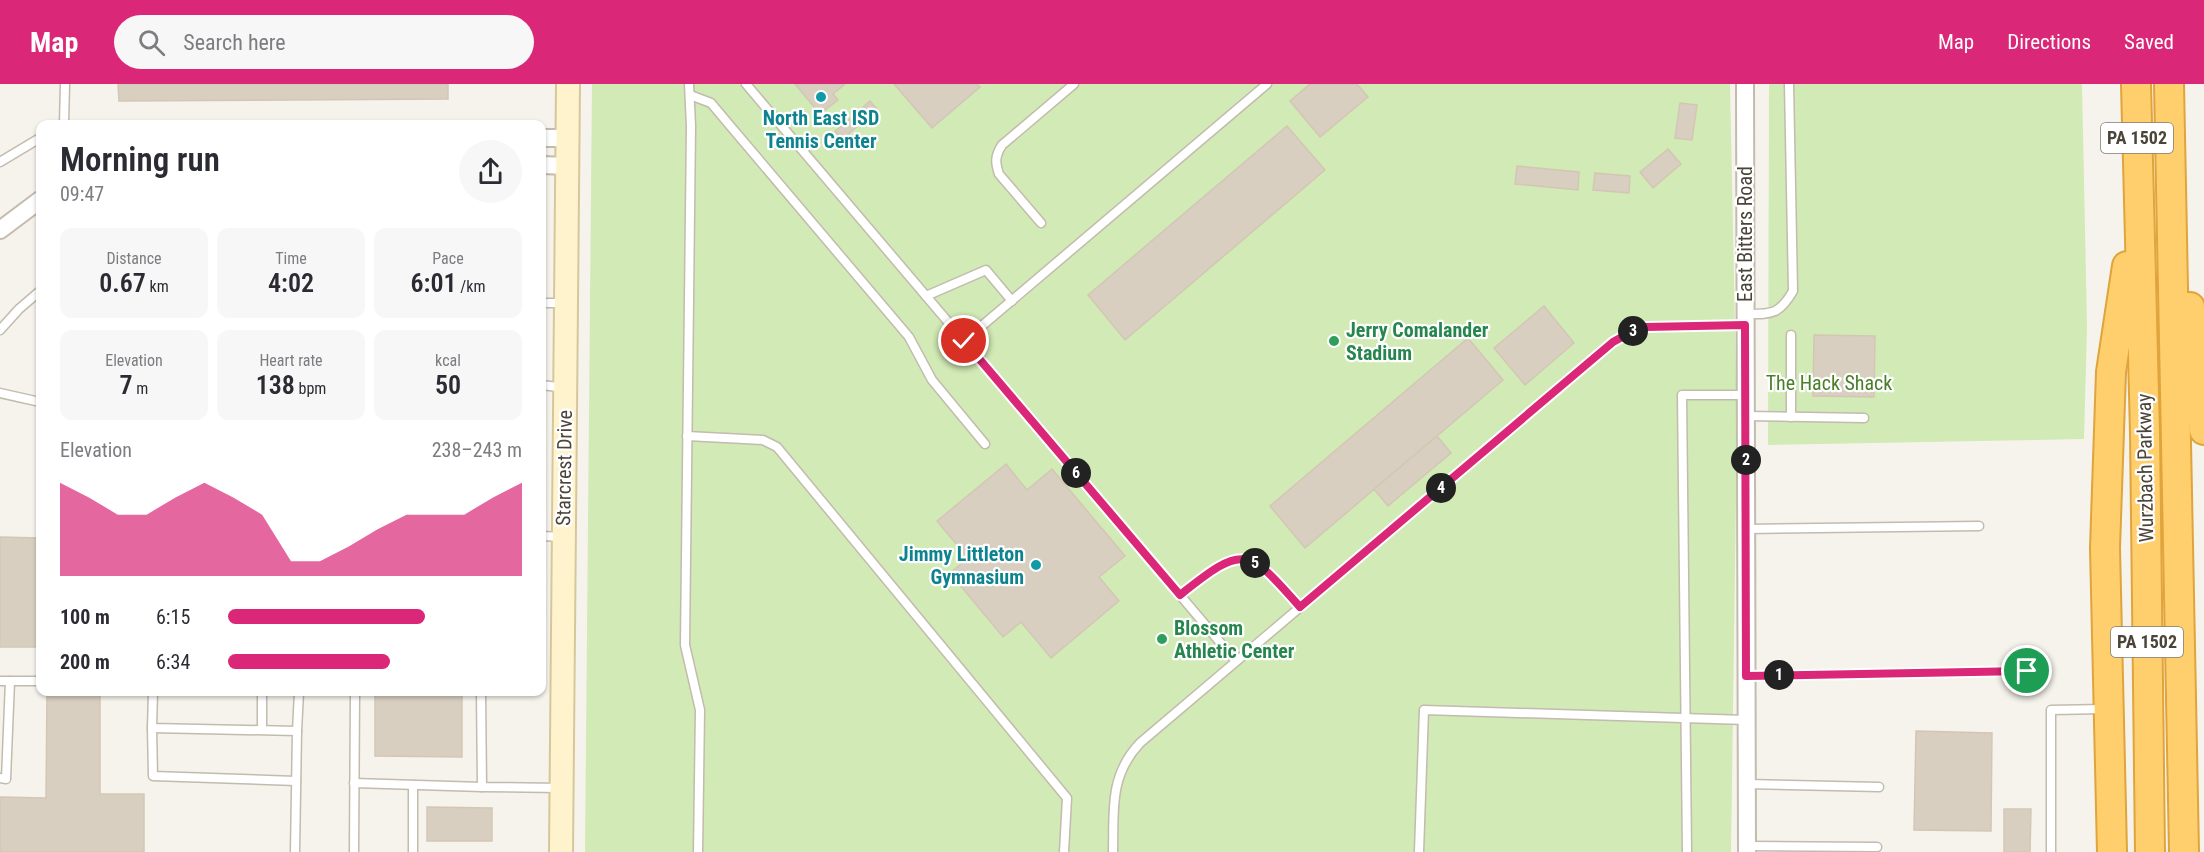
<!DOCTYPE html>
<meta charset="utf-8">
<style>
:root{--surface:#fff;--page:#f7f7f7;--text:#2b2b33;--muted:#7c7c81;--accent:#db2777}
body{margin:0;font-family:"Roboto Condensed",sans-serif;background:var(--page);color:var(--text);height:100vh;display:flex;flex-direction:column;font-size:22px;white-space:nowrap}
*{box-sizing:border-box;margin:0}
p{font-size:20px;color:var(--muted)}
.icon{flex:none;width:33px;height:33px;fill:none;stroke:currentColor;stroke-width:2;stroke-linecap:round;stroke-linejoin:round}
.map{position:relative;flex:1;overflow:hidden}
.panel{position:absolute;left:36px;top:36px;width:510px;height:576px;display:flex;flex-direction:column;background:var(--surface);border-radius:12px;box-shadow:0 2px 4px #0004}
.panel>*{flex:none}
.pin{position:absolute;display:grid;place-items:center;width:51px;height:51px;color:#fff;margin:-26px;border:3px solid #fff;border-radius:50%;box-shadow:0 2px 6px #0007}
.km{position:absolute;width:30px;height:30px;margin:-15px;border-radius:50%;background:#222;color:#fff;font-size:16px;line-height:30px;text-align:center}
.round{display:grid;place-items:center;flex:none;width:63px;height:63px;border-radius:32px;background:var(--page)}
.headline{display:flex;align-items:center;justify-content:space-between;height:102px;padding:0 24px}
h1{font-size:33px;font-weight:600;line-height:45px}
.stats{display:grid;grid-template-columns:repeat(3,1fr);gap:9px;height:102px;padding:6px 24px}
.stats div{display:grid;align-content:center;border-radius:12px;background:var(--page);text-align:center}
.stats b{font-size:26px;font-weight:600}
.stats small{font-size:16px;font-weight:400}
.stats p{font-size:16px}
.chart{height:168px;padding:12px 24px}
.chart p{display:flex;justify-content:space-between}
.chart svg{width:100%;height:108px;margin-top:6px;fill:var(--accent);opacity:.7}
ul{padding:0 24px;list-style:none;font-size:20px}
li{display:grid;grid-template-columns:96px 72px 1fr;align-items:center;height:45px}
li i{height:15px;border-radius:8px;background:var(--accent)}
header{display:flex;align-items:center;gap:36px;box-sizing:border-box;height:84px;padding:0 30px;background:var(--accent);color:#fff}
header strong{font-size:28px}
nav{display:flex;gap:33px;margin-inline-start:auto;font-size:21px}
.search{width:420px;height:54px;background:var(--page);display:flex;align-items:center;gap:15px;box-sizing:border-box;padding:0 21px;border-radius:33px;color:var(--muted);font-size:22px}
.map>svg:first-child{display:block}
.green{fill:#d2eab5}
.building{fill:#d8cfc1;stroke:#d3c7b4;stroke-width:1.5}
.lines{fill:none;stroke-linecap:round;stroke-linejoin:round}
.service-casing{stroke:#c2bbae;stroke-width:11}
.minor-casing{stroke:#c2bbae;stroke-width:20}
.secondary-casing{stroke:#d6c79b;stroke-width:26}
.motorway-casing{stroke:#e0a43c;stroke-width:32}
.service{stroke:#fff;stroke-width:8}
.minor{stroke:#fff;stroke-width:16}
.secondary{stroke:#fff3cd;stroke-width:22}
.motorway{stroke:#ffcf6e;stroke-width:28}
.route-casing{stroke:#fff;stroke-width:12}
.route{stroke:#db2777;stroke-width:8}
.culture-dot{fill:#0f9aa8;stroke:#fff;stroke-width:2}
.leisure-dot{fill:#2e9e5b;stroke:#fff;stroke-width:2}
.labels{text-anchor:middle;stroke-width:4.5;stroke-linejoin:round;paint-order:stroke}
.shield{fill:#fff;stroke:#817c74;stroke-width:1.5}
.shield-label{font-size:18px;font-weight:bold;fill:#4b4439}
.culture-label{font-size:20px;font-weight:bold;fill:#0d838f;stroke:#fff}
.street-label{font-size:20px;fill:#4b4439;stroke:#fff}
.leisure-label{font-size:20px;font-weight:bold;fill:#27864d;stroke:#fff;text-anchor:start}
.park-label{font-size:20px;fill:#4a7f2a;stroke:#fff}
</style>
<header>
<strong>Map</strong>
<div class="search"><svg class="icon" aria-label="search" viewBox="0 0 24 24"><circle cx="10" cy="10" r="6"/><path d="M15 15l6 6"/></svg>Search here</div>
<nav><a>Map</a><a>Directions</a><a>Saved</a></nav>
</header>
<div class="map">
<svg width="2204" height="768" viewBox="0 0 2204 768">
<rect width="100%" height="100%" fill="#f6f3ec"/>
<!-- green -->
<g class="green">
<path d="M592,0H1730L1737,342L1731,768H585Z"/>
<path d="M1769,0H2082L2087,243L2084,355L1768,361Z"/>
</g>
<!-- building -->
<g class="building">
<path d="M118,0H448V15L119,17Z"/>
<path d="M795,0H845L833,10L838,16L820,30Z"/>
<path d="M894,0H977L980,3L932,44Z"/>
<path d="M1310,0H1357L1368,13L1320,53L1290,17Z"/>
<path d="M870,17L877,25L861,39L854,31Z"/>
<path d="M1680,19L1697,21L1692,56L1675,54Z"/>
<path d="M851,34L858,42L842,55L835,47Z"/>
<path d="M1287,42L1325,86L1125,256L1088,211Z"/>
<path d="M1668,65L1681,80L1653,104L1640,88Z"/>
<path d="M1517,82L1579,88L1578,106L1515,100Z"/>
<path d="M1595,89L1630,92L1629,109L1593,106Z"/>
<path d="M1544,222L1574,259L1525,301L1494,264Z"/>
<path d="M1814,251L1875,252L1874,313L1813,312Z"/>
<path d="M1468,254L1503,296L1305,464L1270,422Z"/>
<path d="M1437,352L1451,369L1388,422L1374,405Z"/>
<path d="M1006,380L1027,406L1052,385L1125,472L1099,493L1119,517L1051,574L1021,538L1003,553L950,489L968,474L937,437Z"/>
<path d="M0,453L40,454V563H0Z"/>
<path d="M47,608H100V710H144V768H0V713L46,714Z"/>
<path d="M375,608H462V673L375,672Z"/>
<path d="M1916,647L1992,649L1991,747L1914,746Z"/>
<path d="M427,723L492,724V757H427Z"/>
<path d="M2004,725H2031L2030,768H2004Z"/>
</g>
<g class="lines">
<!-- service casing -->
<g class="service-casing">
<g id="service">
<path d="M689,0L691,42L685,561L700,626L698,768"/>
<path d="M746,0L1236,577"/>
<path d="M690,11L711,19L732,44L909,253L932,296L985,360"/>
<path d="M64,40L65,0"/>
<path d="M0,78L40,54"/>
<path d="M1041,139L999,90C995,78 995,72 1002,61L1074,0"/>
<path d="M926,212L986,186L1012,217"/>
<path d="M542,219H565"/>
<path d="M1745,230C1772,230 1779,231 1793,207L1789,0"/>
<path d="M0,246L19,225L40,207"/>
<path d="M1791,251V333"/>
<path d="M964,257L1267,0"/>
<path d="M542,301L565,304"/>
<path d="M0,309L40,318"/>
<path d="M1746,332L1864,334"/>
<path d="M687,352L763,356L777,363L1067,714L1064,768"/>
<path d="M1746,445L1979,442"/>
<path d="M542,452L562,453"/>
<path d="M1180,511C1244,460 1247,463 1300,523"/>
<path d="M1746,592L2027,587"/>
<path d="M0,597H10L6,695L0,694"/>
<path d="M10,597H40"/>
<path d="M153,608L152,644L297,647L295,768"/>
<path d="M262,608V645"/>
<path d="M481,608L482,703L560,704"/>
<path d="M152,644L153,692L296,697"/>
<path d="M297,647L299,608"/>
<path d="M354,699L482,703"/>
<path d="M1747,700L1879,703"/>
<path d="M1747,762L1877,763"/>
<path d="M354,768L355,608"/>
<path d="M413,768V701"/>
<path d="M1113,768C1114,726 1109,692 1140,659L1613,258L1631,248L1646,243L1745,241"/>
<path d="M1419,768L1424,626L1746,636"/>
<path d="M1687,768L1682,311H1746"/>
<path d="M2051,768V626L2104,625"/>
</g>
</g>
<!-- minor casing -->
<g class="minor-casing">
<g id="minor">
<path d="M1745,0L1747,768"/>
<path d="M542,54H567"/>
<path d="M542,81L567,82"/>
<path d="M0,146L40,116"/>
</g>
</g>
<!-- secondary casing -->
<g class="secondary-casing">
<path id="secondary" d="M561,768L568,0"/>
</g>
<!-- motorway casing -->
<g class="motorway-casing">
<g id="motorway">
<path d="M2136,0L2145,349L2150,768"/>
<path d="M2169,0L2184,768"/>
<path d="M2190,223L2204,346"/>
<path d="M2112,768L2105,464L2111,288L2127,182"/>
</g>
</g>
<!-- service -->
<use href="#service" class="service"/>
<!-- minor -->
<use href="#minor" class="minor"/>
<!-- secondary -->
<use href="#secondary" class="secondary"/>
<!-- motorway -->
<use href="#motorway" class="motorway"/>
</g>
<g class="lines">
<!-- route casing -->
<g class="route-casing">
<path id="route" d="M964,257L1180,511C1244,460 1247,463 1300,523L1613,258L1631,248L1646,243L1745,241L1746,592L2027,587"/>
</g>
<!-- route -->
<use href="#route" class="route"/>
</g>
<!-- markers -->
<g class="culture-dot">
<circle cx="821" cy="13" r="6"/>
<circle cx="1036" cy="481" r="6"/>
</g>
<g class="leisure-dot">
<circle cx="1334" cy="257" r="6"/>
<circle cx="1162" cy="555" r="6"/>
</g>
<g class="labels">
<!-- shield labels -->
<g class="shield">
<rect x="2101" y="39" width="72" height="30" rx="4.5"/>
<rect x="2111" y="543" width="72" height="30" rx="4.5"/>
</g>
<g class="shield-label">
<text x="2137" y="60">PA 1502</text>
<text x="2147" y="564">PA 1502</text>
</g>
<!-- culture labels -->
<g class="culture-label">
<text x="821" y="41">North East ISD<tspan x="821" dy="23">Tennis Center</tspan></text>
<text x="1024" y="477" text-anchor="end">Jimmy Littleton<tspan x="1024" dy="23">Gymnasium</tspan></text>
</g>
<!-- street labels -->
<g class="street-label">
<text transform="translate(1745 150) rotate(-90)" y="7">East Bitters Road</text>
<text transform="translate(564 384) rotate(-89)" y="7">Starcrest Drive</text>
<text transform="translate(2145 384) rotate(-91)" y="7">Wurzbach Parkway</text>
</g>
<!-- leisure labels -->
<g class="leisure-label">
<text x="1346" y="253">Jerry Comalander<tspan x="1346" dy="23">Stadium</tspan></text>
<text x="1174" y="551">Blossom<tspan x="1174" dy="23">Athletic Center</tspan></text>
</g>
<!-- park labels -->
<g class="park-label">
<text x="1829" y="306">The Hack Shack</text>
</g>
</g>
</svg>
<div class="pin" style="left:2027px;top:587px;background:#1e9e55"><svg class="icon" aria-label="arrive" viewBox="0 0 24 24"><path d="M6 21V4h12l-3 4 3 4H6"/></svg></div>
<div class="pin" style="left:964px;top:257px;background:#d93025"><svg class="icon" aria-label="check" viewBox="0 0 24 24"><path d="M5 12l5 5 9-10"/></svg></div>
<b class="km" style="left:1779px;top:591px">1</b>
<b class="km" style="left:1746px;top:376px">2</b>
<b class="km" style="left:1633px;top:247px">3</b>
<b class="km" style="left:1441px;top:404px">4</b>
<b class="km" style="left:1255px;top:479px">5</b>
<b class="km" style="left:1076px;top:389px">6</b>
<section class="panel">
<div class="headline"><div><h1>Morning run</h1><p>09:47</p></div><a class="round"><svg class="icon" aria-label="share" viewBox="0 0 24 24"><path d="M12 15V3M7 8l5-5 5 5M5 13v7h14v-7"/></svg></a></div>
<div class="stats">
<div><p>Distance</p><b>0.67<small> km</small></b></div>
<div><p>Time</p><b>4:02</b></div>
<div><p>Pace</p><b>6:01<small> /km</small></b></div>
</div>
<div class="stats">
<div><p>Elevation</p><b>7<small> m</small></b></div>
<div><p>Heart rate</p><b>138<small> bpm</small></b></div>
<div><p>kcal</p><b>50</b></div>
</div>
<div class="chart"><p><span>Elevation</span>238–243 m</p>
<svg viewBox="0 0 160 44" preserveAspectRatio="none"><path d="M0 44V6L10 12L20 19L30 19L40 12L50 6L60 12L70 19L80 38L90 38L100 32L110 25L120 19L130 19L140 19L150 12L160 6V44z"/></svg>
</div>
<ul>
<li><b>100 m</b>6:15<i style="width:67%"></i></li>
<li><b>200 m</b>6:34<i style="width:55%"></i></li>
</ul>
</section>
</div>
